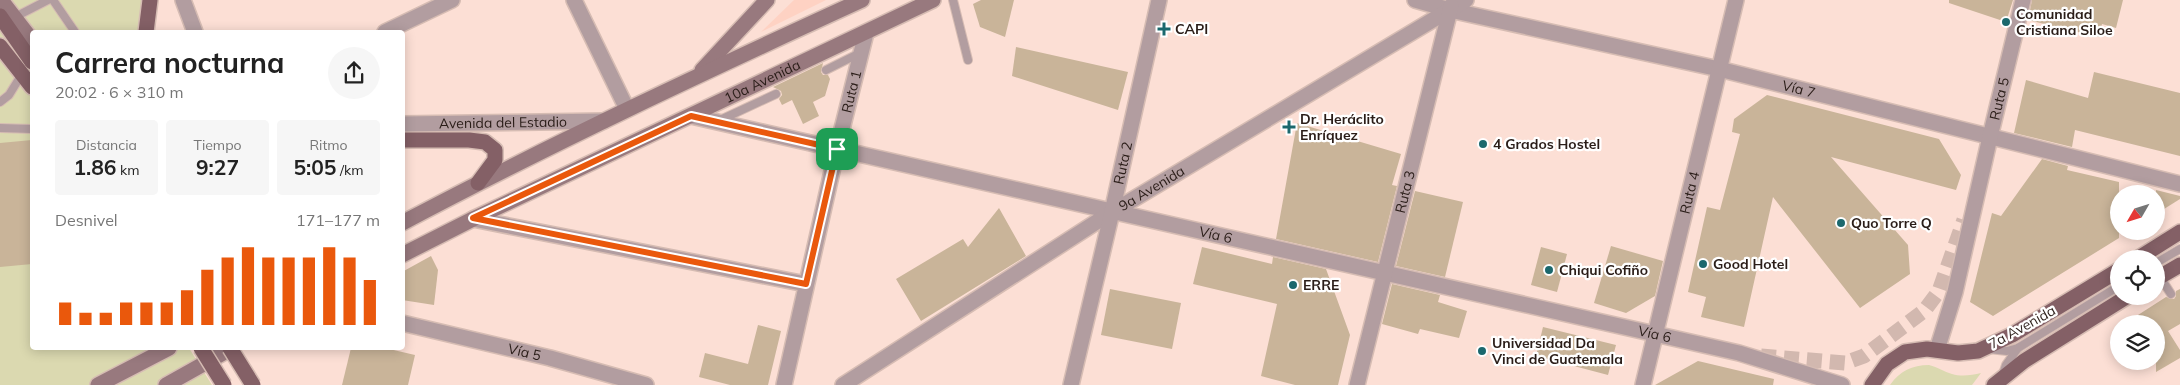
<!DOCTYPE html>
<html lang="es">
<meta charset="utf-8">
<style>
:root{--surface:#fff;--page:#f6f6f6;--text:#222;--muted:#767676;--accent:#ea580c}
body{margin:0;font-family:Mulish,sans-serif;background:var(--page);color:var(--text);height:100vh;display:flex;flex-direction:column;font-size:19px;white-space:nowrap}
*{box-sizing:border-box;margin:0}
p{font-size:16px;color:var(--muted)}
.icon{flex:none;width:28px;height:28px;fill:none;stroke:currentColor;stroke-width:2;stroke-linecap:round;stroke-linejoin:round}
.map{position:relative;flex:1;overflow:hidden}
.drawer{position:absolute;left:30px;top:30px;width:375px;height:320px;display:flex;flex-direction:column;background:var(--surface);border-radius:5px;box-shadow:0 2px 12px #0003}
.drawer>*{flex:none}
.needle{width:32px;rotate:231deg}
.tools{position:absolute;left:2110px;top:185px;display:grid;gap:10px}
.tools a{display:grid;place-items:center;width:55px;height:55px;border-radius:50%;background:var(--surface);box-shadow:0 2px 12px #0003;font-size:25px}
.pin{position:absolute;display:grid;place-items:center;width:42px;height:42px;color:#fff;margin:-21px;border-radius:10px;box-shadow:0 2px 8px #0006}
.round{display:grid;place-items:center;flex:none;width:52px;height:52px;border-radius:26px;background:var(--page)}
.headline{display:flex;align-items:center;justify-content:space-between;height:85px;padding:0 25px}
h1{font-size:28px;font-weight:700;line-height:38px}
.stats{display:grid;grid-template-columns:repeat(3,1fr);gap:8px;height:85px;padding:5px 25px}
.stats div{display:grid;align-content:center;border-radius:5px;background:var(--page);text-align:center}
.stats b{font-size:21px;font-weight:700}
.stats small{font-size:14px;font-weight:400}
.stats p{font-size:14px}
.chart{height:140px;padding:10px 25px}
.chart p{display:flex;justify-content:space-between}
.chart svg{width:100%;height:90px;margin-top:5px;stroke:var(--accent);stroke-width:6}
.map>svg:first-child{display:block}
.built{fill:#fed2c3}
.green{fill:#dbd9b0}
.building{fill:#c9b499}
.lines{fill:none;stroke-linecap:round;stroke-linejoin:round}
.street-tunnel{stroke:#d2b8af;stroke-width:15;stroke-dasharray:15 8;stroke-linecap:butt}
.lane-casing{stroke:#d6bcb3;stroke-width:10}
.street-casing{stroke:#d6bcb3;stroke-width:18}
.secondary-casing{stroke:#d6bcb3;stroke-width:18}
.primary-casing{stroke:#d6bcb3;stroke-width:18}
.lane{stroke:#b29da0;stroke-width:8}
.street{stroke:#b29da0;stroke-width:15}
.secondary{stroke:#98797e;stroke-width:15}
.primary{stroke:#846066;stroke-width:15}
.primary-bridge-casing{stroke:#d6bcb3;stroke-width:18;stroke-linecap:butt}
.primary-bridge{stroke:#846066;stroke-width:15}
.route-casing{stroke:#fff;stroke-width:10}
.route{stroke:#ea580c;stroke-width:6}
.poi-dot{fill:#1b686d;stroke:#fff;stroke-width:2}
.labels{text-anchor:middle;stroke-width:4.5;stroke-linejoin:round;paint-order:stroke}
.poi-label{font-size:14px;font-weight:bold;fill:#2a1d18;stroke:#fff;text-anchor:start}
.street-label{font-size:14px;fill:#2a1d18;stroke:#fff}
</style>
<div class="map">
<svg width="2180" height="385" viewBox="0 0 2180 385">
<rect width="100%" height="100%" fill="#fcdfd5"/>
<!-- built -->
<path class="built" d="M794,0H826L761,32Z"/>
<!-- green -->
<g class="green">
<path d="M0,0H142L139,32H32V348H189L212,385H0Z"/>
<path d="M1929,365C1938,367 1944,372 1952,374C1962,377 1972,375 1981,373L1972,385H1890C1900,371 1912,365 1929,365Z"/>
</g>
<!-- building -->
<g class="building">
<path d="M981,0H1014L1005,37L980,27L973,4Z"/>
<path d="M1949,0H2013L2006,22L1949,3Z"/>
<path d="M2032,0H2123L2116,28L2102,24L2099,37L2028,20Z"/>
<path d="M1016,47L1128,72L1118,110L1012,76Z"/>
<path d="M823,63L821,72L823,75H828L830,79L825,96L813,102L819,116L803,124L792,100L782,105L779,99L782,95L781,91L773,87Z"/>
<path d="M2094,72L2180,93V156L2075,130L2072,147L2014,133L2026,80L2088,98Z"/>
<path d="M1767,95L1939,139L1961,175L1956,190L1831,157L1908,245L1910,274L1860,308L1773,197L1744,327L1701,317L1706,297L1688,292L1707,207L1720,210L1740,134L1732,132L1734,119Z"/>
<path d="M1297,123L1401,154L1392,185L1397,186L1378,262L1276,239Z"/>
<path d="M32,140V264L0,267V143Z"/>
<path d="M2042,159L2068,166L2067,170L2119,182V238L1993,316L1970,302L1992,213L2001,216Z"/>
<path d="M2156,190L2180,196V199L2156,214Z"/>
<path d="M1415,191L1463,202L1445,277L1396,266Z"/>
<path d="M999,208L1026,256L921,321L896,279L963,239L968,247Z"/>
<path d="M1611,246L1663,261L1655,296L1626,313L1594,303Z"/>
<path d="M1202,247L1272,264L1273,257L1326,269L1350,335L1338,385H1295L1261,376L1277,304L1193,284Z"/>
<path d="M1541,247L1567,254L1557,292L1531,285Z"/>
<path d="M431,256L438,270L434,305L402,300V272Z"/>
<path d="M1392,284L1440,295L1438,302L1467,311L1459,338L1420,329L1418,334L1382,324Z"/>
<path d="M1110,289L1181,303L1172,349L1101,335Z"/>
<path d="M2180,289V324L2168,331L2180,350V358L2156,372V324H2124L2166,297L2174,299L2176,296V291Z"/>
<path d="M758,325L781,331L768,385H730L699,377L705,353L748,364Z"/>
<path d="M1543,327L1616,345L1608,375L1536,356Z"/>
<path d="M351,348H385L415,355L408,385H342Z"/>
<path d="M1698,361L1774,379L1773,385H1655Z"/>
</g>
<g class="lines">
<!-- street-tunnel -->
<path class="street-tunnel" d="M1761,356L1845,363L1864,356L1924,311L1939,291L1964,220"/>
<!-- lane casing -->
<g class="lane-casing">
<g id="lane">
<path d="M53,0L75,32"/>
<path d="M953,0L968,60"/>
<path d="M15,17L48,0"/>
<path d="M826,70L860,53"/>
<path d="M0,102L9,95L22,74"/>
<path d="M718,121L776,94"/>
<path d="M0,128L32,129"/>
<path d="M2156,263L2180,249"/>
<path d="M2160,277L2171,294"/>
<path d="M1989,349L2007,351L2018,348L2119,286"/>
<path d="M2003,374L2006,365L2018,348"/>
</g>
</g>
<!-- street casing -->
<g class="street-casing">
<g id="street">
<path d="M183,0L195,32"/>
<path d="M574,0L627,109"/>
<path id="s1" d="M1415,0L1450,10L1719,69L2180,184"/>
<path d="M385,32L452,0"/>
<path id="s2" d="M691,116L1739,353L1842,385"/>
<path id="s3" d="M402,124L604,121"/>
<path d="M473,219L806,284"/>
<path id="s4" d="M402,323L550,358L646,385"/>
<path id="s5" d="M1937,350L1955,292L1990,137L2023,0"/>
<path id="s6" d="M784,385L837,149L866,33"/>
<path id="s7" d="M843,385L1112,212L1466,0"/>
<path id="s8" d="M1071,385L1112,212L1159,0"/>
<path id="s9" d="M1357,385L1451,6"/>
<path id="s10" d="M1643,385L1736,0"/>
</g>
</g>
<!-- secondary casing -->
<g class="secondary-casing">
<g id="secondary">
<path d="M1,0L32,40"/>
<path d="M702,70L767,0"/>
<path d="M402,223C553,143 707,71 862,0"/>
<path id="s11" d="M402,255L473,219L933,0"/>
<path d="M98,385L169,348"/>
<path d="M166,385L232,348"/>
</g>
</g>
<!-- primary casing -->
<g class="primary-casing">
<g id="primary">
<path d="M0,16L32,62"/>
<path d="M146,32L150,0"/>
<path d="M0,46L32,87"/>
<path d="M402,140H469L485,142L495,150V160L478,183"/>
<path d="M2137,259L2180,232"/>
<path d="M2156,279L2180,265"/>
<path d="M1872,385L1887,364L1905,352L1927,349L1958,353L1978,351L2012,335L2119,270"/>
<path d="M1994,385L2024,361L2128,296"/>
</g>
</g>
<!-- lane -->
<use href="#lane" class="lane"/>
<!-- street -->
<use href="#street" class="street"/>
<!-- secondary -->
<use href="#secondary" class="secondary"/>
<!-- primary -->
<use href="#primary" class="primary"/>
<!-- primary-bridge casing -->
<g class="primary-bridge-casing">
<g id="primary-bridge">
<path d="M201,348L224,385"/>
<path d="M230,348L253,385"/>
</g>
</g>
<!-- primary-bridge -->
<use href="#primary-bridge" class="primary-bridge"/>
</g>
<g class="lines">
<!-- route casing -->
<g class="route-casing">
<path id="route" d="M691,116L837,149L806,284L473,218Z"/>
</g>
<!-- route -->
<use href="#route" class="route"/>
</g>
<!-- markers -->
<g class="poi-dot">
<circle cx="2006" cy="22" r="5"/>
<path d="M1161.5 21.5h5v5h5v5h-5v5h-5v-5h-5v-5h5z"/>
<path d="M1286.5 119.5h5v5h5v5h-5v5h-5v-5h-5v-5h5z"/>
<circle cx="1483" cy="144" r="5"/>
<circle cx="1841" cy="223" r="5"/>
<circle cx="1703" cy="264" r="5"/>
<circle cx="1549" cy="270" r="5"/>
<circle cx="1293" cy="285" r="5"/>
<circle cx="1482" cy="351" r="5"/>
</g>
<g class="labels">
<!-- poi labels -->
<g class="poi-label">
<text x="2016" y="19">Comunidad<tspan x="2016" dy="16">Cristiana Siloe</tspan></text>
<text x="1175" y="34">CAPI</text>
<text x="1300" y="124">Dr. Heráclito<tspan x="1300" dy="16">Enríquez</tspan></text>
<text x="1493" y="149">4 Grados Hostel</text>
<text x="1851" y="228">Quo Torre Q</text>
<text x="1713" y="269">Good Hotel</text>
<text x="1559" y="275">Chiqui Cofiño</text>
<text x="1303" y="290">ERRE</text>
<text x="1492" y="348">Universidad Da<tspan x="1492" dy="16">Vinci de Guatemala</tspan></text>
</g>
<!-- street labels -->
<g class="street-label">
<text dy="5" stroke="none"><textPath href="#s11" startOffset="400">10a Avenida</textPath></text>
<text dy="5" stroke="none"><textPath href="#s1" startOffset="394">Vía 7</textPath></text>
<text dy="5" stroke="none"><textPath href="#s6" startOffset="301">Ruta 1</textPath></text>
<text dy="5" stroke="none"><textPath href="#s5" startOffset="259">Ruta 5</textPath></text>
<text dy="5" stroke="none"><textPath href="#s3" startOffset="101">Avenida del Estadio</textPath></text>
<text dy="5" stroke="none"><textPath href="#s8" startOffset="228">Ruta 2</textPath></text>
<text dy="5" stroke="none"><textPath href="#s7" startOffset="366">9a Avenida</textPath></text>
<text dy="5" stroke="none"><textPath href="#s10" startOffset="198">Ruta 4</textPath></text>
<text dy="5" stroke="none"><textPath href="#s9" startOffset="199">Ruta 3</textPath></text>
<text dy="5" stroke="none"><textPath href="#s2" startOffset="538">Vía 6</textPath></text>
<text transform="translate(2022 327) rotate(-29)" y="5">7a Avenida</text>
<text dy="5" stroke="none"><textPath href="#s2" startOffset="988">Vía 6</textPath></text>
<text dy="5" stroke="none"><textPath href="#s4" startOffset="126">Vía 5</textPath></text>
</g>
</g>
</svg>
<div class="tools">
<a><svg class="needle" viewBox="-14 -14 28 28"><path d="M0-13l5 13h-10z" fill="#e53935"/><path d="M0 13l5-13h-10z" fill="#767676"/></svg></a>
<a><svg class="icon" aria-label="locate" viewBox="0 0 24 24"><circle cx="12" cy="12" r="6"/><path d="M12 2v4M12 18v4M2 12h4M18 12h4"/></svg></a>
<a><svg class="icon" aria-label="layers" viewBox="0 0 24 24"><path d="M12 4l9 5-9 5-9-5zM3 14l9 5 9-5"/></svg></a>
</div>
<div class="pin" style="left:837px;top:149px;background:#1e9e55"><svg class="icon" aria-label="arrive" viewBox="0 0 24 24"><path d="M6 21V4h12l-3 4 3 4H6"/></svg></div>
<section class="drawer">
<div class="headline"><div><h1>Carrera nocturna</h1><p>20:02 · 6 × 310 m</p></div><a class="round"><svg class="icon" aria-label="share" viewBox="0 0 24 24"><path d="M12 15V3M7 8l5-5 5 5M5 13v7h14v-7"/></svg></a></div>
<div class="stats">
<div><p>Distancia</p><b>1.86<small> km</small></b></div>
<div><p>Tiempo</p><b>9:27</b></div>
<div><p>Ritmo</p><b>5:05<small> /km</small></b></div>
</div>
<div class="chart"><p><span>Desnivel</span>171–177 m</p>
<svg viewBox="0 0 160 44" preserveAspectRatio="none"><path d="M5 44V33M15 44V38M25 44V38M35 44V33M45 44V33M55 44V33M65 44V27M75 44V17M85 44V11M95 44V6M105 44V11M115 44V11M125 44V11M135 44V6M145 44V11M155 44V22"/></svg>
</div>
</section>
</div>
